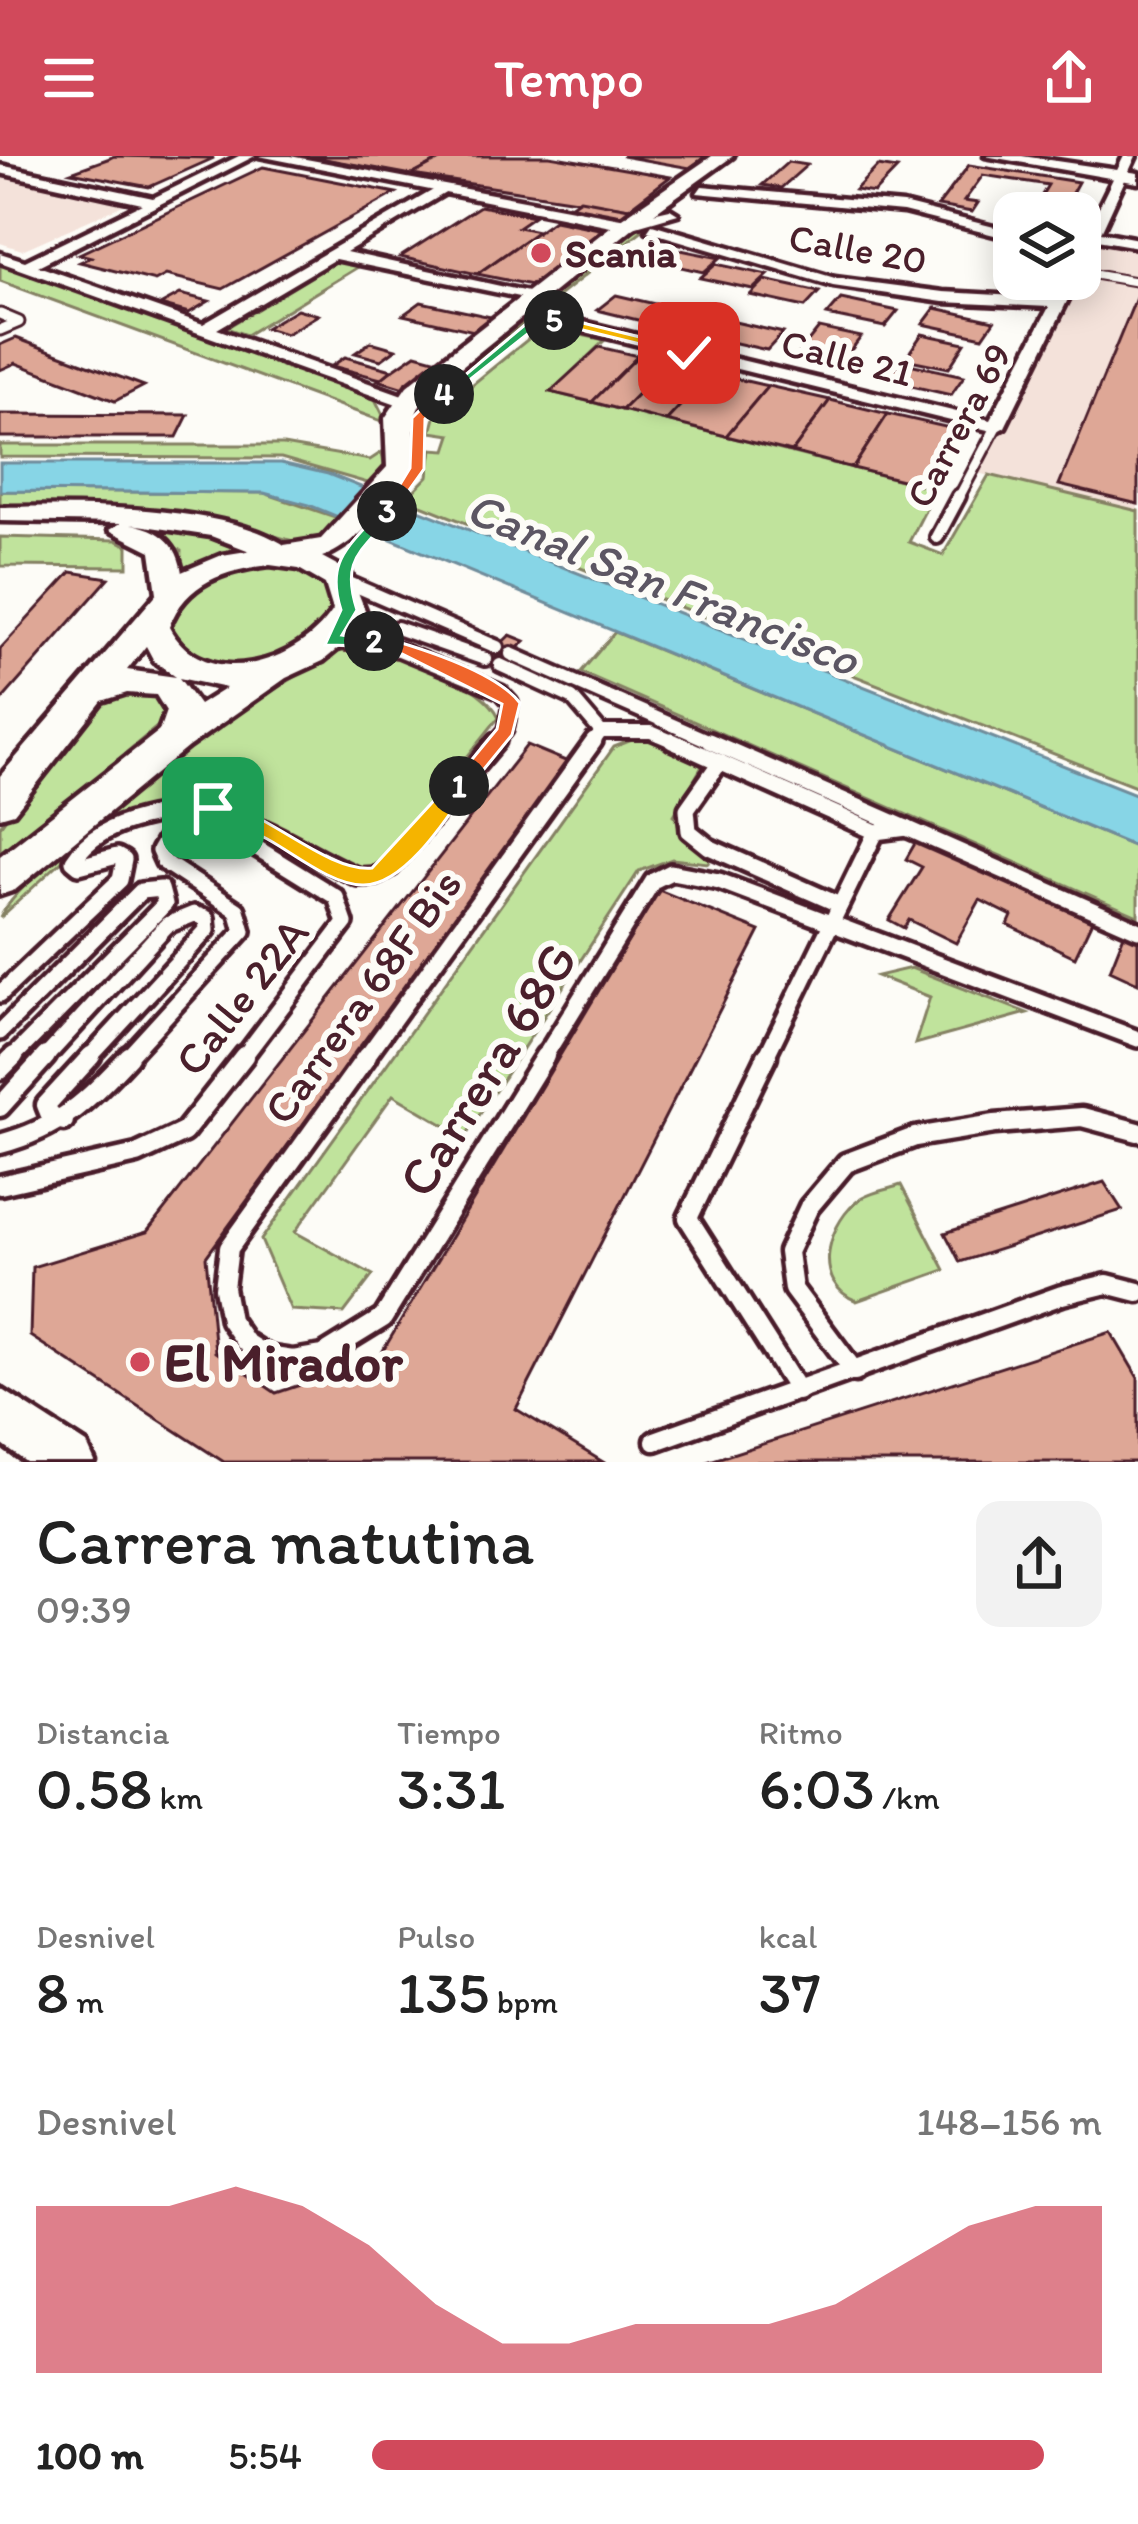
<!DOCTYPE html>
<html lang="es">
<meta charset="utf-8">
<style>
:root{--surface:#fff;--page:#f2f2f2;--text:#222;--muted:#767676;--accent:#d1495b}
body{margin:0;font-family:Itim,sans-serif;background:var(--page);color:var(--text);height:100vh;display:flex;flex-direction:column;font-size:45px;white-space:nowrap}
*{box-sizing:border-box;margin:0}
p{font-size:39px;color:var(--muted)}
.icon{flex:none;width:66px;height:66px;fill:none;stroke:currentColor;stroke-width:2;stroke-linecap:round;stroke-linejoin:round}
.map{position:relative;height:1306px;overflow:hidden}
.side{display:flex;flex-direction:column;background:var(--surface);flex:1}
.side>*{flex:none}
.buttons{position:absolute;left:993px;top:36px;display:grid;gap:24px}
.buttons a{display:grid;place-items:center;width:108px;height:108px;border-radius:24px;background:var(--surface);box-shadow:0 6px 30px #0003;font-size:60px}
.pin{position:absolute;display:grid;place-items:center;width:102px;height:102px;color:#fff;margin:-51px;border-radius:24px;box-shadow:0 6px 18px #0006}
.km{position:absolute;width:60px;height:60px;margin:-30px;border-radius:50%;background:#222;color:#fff;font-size:33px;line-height:60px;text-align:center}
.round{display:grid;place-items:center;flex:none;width:126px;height:126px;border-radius:24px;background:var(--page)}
.headline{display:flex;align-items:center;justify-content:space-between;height:204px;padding:0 36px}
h1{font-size:66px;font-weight:600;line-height:90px}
.metrics{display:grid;grid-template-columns:repeat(3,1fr);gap:18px;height:204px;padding:12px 36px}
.metrics div{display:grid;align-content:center}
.metrics b{font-size:60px;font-weight:600}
.metrics small{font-size:33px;font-weight:400}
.metrics p{font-size:33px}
.chart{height:336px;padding:24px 36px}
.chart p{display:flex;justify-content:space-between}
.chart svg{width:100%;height:216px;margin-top:12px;fill:var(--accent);opacity:.7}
ul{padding:0 36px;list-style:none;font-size:39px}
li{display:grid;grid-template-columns:192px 144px 1fr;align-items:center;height:90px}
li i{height:30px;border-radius:15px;background:var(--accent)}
header{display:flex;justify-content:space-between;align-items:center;height:156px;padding:0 36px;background:var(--accent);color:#fff;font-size:54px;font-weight:600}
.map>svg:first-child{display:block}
.built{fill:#f4e2da}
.green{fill:#c0e39c;stroke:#858164;stroke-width:3}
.water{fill:#87d5e6;stroke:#6f8c9b;stroke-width:3}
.building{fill:#dea796;stroke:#4a1f2b;stroke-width:3}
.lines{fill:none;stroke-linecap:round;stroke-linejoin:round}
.service-far4-casing{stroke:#4a1f2b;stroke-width:12}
.service-far3-casing{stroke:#4a1f2b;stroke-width:15}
.service-far2-casing{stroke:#4a1f2b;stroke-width:20}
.service-far1-casing{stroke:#4a1f2b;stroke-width:24}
.service-casing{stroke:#4a1f2b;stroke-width:27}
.minor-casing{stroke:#4a1f2b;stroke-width:9}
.tertiary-casing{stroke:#4a1f2b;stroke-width:9}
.secondary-casing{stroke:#4a1f2b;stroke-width:9}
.service-far4{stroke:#fdfcf7;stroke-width:8}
.service-far3{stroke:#fdfcf7;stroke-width:9}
.service-far2{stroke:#fdfcf7;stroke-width:12}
.service-far1{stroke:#fdfcf7;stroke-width:15}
.service{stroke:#fdfcf7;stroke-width:18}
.minor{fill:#fdfcf7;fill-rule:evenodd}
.tertiary{fill:#fdfcf7;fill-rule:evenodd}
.secondary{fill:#fdfcf7;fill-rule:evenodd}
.split-1{fill:#f5b400;stroke:#fff;stroke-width:3}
.split-2{fill:#f0652b;stroke:#fff;stroke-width:3}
.split-3{fill:#22a559;stroke:#fff;stroke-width:3}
.split-4{fill:#f0652b;stroke:#fff;stroke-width:3}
.split-5{fill:#22a559;stroke:#fff;stroke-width:3}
.split-6{fill:#f5b400;stroke:#fff;stroke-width:3}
.poi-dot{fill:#d1495b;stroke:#fdfcf7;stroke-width:4.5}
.labels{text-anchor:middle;stroke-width:12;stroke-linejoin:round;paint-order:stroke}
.far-street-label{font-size:39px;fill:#4a1f2b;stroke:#fdfcf7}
.far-poi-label{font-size:39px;font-weight:bold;fill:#4a1f2b;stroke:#fdfcf7;text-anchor:start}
.street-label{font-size:45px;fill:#4a1f2b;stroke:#fdfcf7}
.water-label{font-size:48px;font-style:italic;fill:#5c5663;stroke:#fdfcf7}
.near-street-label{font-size:54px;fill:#4a1f2b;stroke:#fdfcf7}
.near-poi-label{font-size:54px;font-weight:bold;fill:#4a1f2b;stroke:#fdfcf7;text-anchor:start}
</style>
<header><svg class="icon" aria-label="menu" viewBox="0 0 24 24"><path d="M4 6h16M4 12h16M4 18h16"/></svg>Tempo<svg class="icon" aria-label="share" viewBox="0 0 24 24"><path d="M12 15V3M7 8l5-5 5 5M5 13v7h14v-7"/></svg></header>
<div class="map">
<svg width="1138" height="1306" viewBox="0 0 1138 1306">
<rect width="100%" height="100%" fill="#fdfcf7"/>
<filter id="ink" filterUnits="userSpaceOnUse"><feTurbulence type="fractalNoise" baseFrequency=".00833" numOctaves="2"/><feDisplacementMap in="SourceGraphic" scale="24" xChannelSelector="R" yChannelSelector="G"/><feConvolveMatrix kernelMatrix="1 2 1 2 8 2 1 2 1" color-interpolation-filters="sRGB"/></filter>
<g filter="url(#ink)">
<!-- built -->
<g class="built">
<path d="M0,17L130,46L22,94L0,87Z"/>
<path d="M1101,84L1138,91V355L977,317Z"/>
</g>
<!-- green -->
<g class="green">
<path d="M654,65L414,254H406L631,72Z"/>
<path d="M342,102L366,106L246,179L226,172Z"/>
<path d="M0,108L375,243L387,267L0,125Z"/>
<path d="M543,171L605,184L551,236L936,333L909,386L943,399L989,319L1138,355V631L494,378L497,374L482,368L476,371L406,343L428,320L432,293L446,294L451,279L431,276L436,258Z"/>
<path d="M0,289H283L370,304L382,296L385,316L371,328L281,302L0,301Z"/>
<path d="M0,335L264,337L347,365L318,386L304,388L179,354L0,352Z"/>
<path d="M0,365C90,365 173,365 259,396L180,421L181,395L148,371Z"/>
<path d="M0,381L116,384L128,390V411L0,410Z"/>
<path d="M282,407L323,421L339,449L322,482L249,511L201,507L170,487C169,478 166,465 168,457C177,421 253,410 282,407Z"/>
<path d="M615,476L1138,692V760L581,516Z"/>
<path d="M356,489C395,496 482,524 499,561L380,710L356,714L249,656L223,647L178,650L93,676L0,762C21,710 296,506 356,489Z"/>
<path d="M136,528L171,545L164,565L0,702V670L89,551Z"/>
<path d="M642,580L704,607L674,659L686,681L712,699L708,707L672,703L639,715L465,981L393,939L295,1076L373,1119L344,1157L291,1154L261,1084L614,591Z"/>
<path d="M911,812L1027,857L915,888L930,841L877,820Z"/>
<path d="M901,1029L945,1114L857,1145C813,1128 826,1073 855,1047C866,1037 887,1034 901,1029Z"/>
</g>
<!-- water -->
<path class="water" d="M0,307H281L328,318L1138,639V692L309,349L264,337L0,335Z"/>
<!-- building -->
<g class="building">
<path d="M308,0H447L412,19Z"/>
<path d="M447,0H550L670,21L629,52L412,19Z"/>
<path d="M622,0H706L690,12Z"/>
<path d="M110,2L114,0L214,2L149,31L71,16Z"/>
<path d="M788,6L807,9L781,32L762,29Z"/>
<path d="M969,9L1078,26L1061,57H1031L1048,29L983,19L964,45L978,47L972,56L938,50Z"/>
<path d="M878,10L897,13L874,37L855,34Z"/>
<path d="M263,11L396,37L223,133L166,119L155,125L80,106L91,101L79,98Z"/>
<path d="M580,43L629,52H630L620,60L570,50Z"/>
<path d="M480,50L534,60L518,71L538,75L477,118L400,101Z"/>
<path d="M554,64L604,74L531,129L477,118Z"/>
<path d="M671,92L720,102L704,116L654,105Z"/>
<path d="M716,108L768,119L753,133L700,122Z"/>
<path d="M765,124L819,136L805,151L750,139Z"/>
<path d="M1138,137V348L1059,329Z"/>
<path d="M180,138L209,145L189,157L160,149Z"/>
<path d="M616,139L668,151L650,167L597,154Z"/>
<path d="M841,143L898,155L885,171L827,159Z"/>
<path d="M421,146L491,161L474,175L403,159Z"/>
<path d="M670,152L724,164L707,181L651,168Z"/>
<path d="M935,152L994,165L983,181L923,168Z"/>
<path d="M297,153L318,159L286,178L265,172Z"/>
<path d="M726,164L783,177L767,194L709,181Z"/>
<path d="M819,172L861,181L842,206L799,197Z"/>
<path d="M922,178L965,187L949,212L905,203Z"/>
<path d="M16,182L144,230L115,245L16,207L0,214V189Z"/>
<path d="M371,186L396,193L381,204L355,197Z"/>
<path d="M599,191L638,200L592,246L550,236Z"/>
<path d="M416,198L442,205L404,232L378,224Z"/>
<path d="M638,200L669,207L622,254L592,246Z"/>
<path d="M345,201L392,214L381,223L332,210Z"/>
<path d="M900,206L964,220L951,239L886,224Z"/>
<path d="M669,207L711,217L666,265L622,254Z"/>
<path d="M711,217L768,230L726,280L666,265Z"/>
<path d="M768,230L830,244L792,296L726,280Z"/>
<path d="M830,244L888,258L853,312L792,296Z"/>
<path d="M0,258L188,259L177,281H0Z"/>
<path d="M888,258L950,272L918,328L853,312Z"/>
<path d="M71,416L109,422L0,546V493Z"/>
<path d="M510,479L525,485L496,512L482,506Z"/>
<path d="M527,589L568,606L206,1101L215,1196L276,1237L378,1203L659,734L760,775L516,1253L603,1306H224L30,1180L32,1111L147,1076Z"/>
<path d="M917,684L1092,765L1075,801L1008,769L1012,760L980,744L956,787L909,764L904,772L889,764L922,711L906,703Z"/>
<path d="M1125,776L1138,782V827L1110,814Z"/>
<path d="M1104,1026L1122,1054L960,1106L945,1077Z"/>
<path d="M1111,1176L1138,1222V1306H707Z"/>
</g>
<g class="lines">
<!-- service-far4 casing -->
<g class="service-far4-casing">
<path id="service-far4" d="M1080,116L1138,126"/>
</g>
<!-- service-far3 casing -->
<g class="service-far3-casing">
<g id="service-far3">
<path d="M0,158L19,166L0,174"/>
<path d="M958,343L996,271"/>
</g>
</g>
<!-- service-far2 casing -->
<g class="service-far2-casing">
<g id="service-far2">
<path d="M937,381L959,340"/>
<path d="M342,424L497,491"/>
<path d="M341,481L397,472L485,503"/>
<path d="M333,485L399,494L501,536L511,547L506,574L494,588"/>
<path d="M511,498L716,588"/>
<path d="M500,509L572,542L601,576"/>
<path d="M601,576H651L679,588"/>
<path d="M592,588L601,576"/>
</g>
</g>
<!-- service-far1 casing -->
<g class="service-far1-casing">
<g id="service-far1">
<path d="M672,585L876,676"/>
<path d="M709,585L1138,774"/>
<path d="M720,606L687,653L689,675L709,691L840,749"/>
<path d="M0,838L120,724L124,704L117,700L79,710L73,705C89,680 114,669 142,662C234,638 279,686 358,721L376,720L391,711L497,585"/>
<path d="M0,876L141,735L161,733L165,748L11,903"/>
<path d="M44,903L167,769L194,758L206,762L207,774L88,903"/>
<path d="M126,903L243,775L237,754L164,706L159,695L170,676L214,675L257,692L336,741L345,767L242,903"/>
<path d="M365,903L594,585"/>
<path d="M543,903L653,725L671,716L719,725L1138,883"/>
<path d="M765,903L876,676L907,672"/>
</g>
</g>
<!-- service casing -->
<g class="service-casing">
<g id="service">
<path d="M367,900L229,1092L224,1132L230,1164L245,1186L267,1200L293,1204L323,1199L383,1162L545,900"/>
<path d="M767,900L688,1062L798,1235"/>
<path d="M0,914L14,900"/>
<path d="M0,951L46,900"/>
<path d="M64,965L50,959L46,949L91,900"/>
<path d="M0,988C60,972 88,945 129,900"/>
<path d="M0,1029L137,998L184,976L244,900"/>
<path d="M855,1216L793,1133L788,1096L809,1051L846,1007L915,981L995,968L1082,961L1138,976"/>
<path d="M655,1285L1062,1139L1107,1128L1138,1136"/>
</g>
</g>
<!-- minor casing -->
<g class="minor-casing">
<g id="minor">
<path d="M239,0H255L38,110L203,168L442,29L447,36L346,96L546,140L538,145L335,103L217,173L411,242L414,246L405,251L0,106V97L25,105L142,48L0,17V9L153,42Z"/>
<path d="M1124,0H1136L1101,76L1138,83V91L1097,84L1087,105L1080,109V90Z"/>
<path d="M702,30L903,48L1014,76V84L903,56L697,37Z"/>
<path d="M652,68L835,122L943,136L1054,142L1064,123H1078L1005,271L996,276L536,164V158L542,156L990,264L1049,151L943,146L833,130L647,75Z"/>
</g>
</g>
<!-- tertiary casing -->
<g class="tertiary-casing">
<g id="tertiary">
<path d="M259,0H290L626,63L670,53L678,58L626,73Z"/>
<path d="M985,0H1022L1138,17V27Z"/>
<path d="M0,351C72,350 247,346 299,401L286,409L211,380L131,368C171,375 184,398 183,437L170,445L157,437L151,395L109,374L121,367L0,365Z"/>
<path d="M0,1232L87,1288L95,1306H26L0,1287Z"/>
</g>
</g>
<!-- secondary casing -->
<g class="secondary-casing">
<path id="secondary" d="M712,0H733L633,72L425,240C404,273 422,281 415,311C408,339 348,394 322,401L350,416L365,454L347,485L323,505L286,522L188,591L15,734L0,739V700L159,575L166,555L156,539L127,537L102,545L14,657L0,661V620L172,420L222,399L321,383L387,311L385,262L407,230L619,64ZM270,409L299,413L325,428L333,454C299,508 204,537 169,471C186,426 226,414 270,409ZM146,490L154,505L176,521L127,514ZM179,522L226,532L199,549Z"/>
</g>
<!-- service-far4 -->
<use href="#service-far4" class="service-far4"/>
<!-- service-far3 -->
<use href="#service-far3" class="service-far3"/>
<!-- service-far2 -->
<use href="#service-far2" class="service-far2"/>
<!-- service-far1 -->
<use href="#service-far1" class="service-far1"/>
<!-- service -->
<use href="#service" class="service"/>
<!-- minor -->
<use href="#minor" class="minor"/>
<!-- tertiary -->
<use href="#tertiary" class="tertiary"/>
<!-- secondary -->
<use href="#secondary" class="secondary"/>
</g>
</g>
<!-- split-1 -->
<path class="split-1" d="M452,625L469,630C448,661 404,731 362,729C331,728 296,699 269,684C252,674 214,662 203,652L213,645C266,653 325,716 372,712Z"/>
<!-- split-2 -->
<path class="split-2" d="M374,479C414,490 495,514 520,547L512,579L466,635L450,630L497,573L502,548L400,497L368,489Z"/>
<!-- split-3 -->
<path class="split-3" d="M382,352L394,355C363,396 340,401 357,454L342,479L382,485L374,490L325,489L341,454C325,403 350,391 382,352Z"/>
<!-- split-4 -->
<path class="split-4" d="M439,235L450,238L425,263L424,313L392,358H382L410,312L412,262Z"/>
<!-- split-5 -->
<path class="split-5" d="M538,158L560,164L544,165L448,241H439Z"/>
<!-- split-6 -->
<path class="split-6" d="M554,160L693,194L695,197L689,200L550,166Z"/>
<!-- markers -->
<g class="poi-dot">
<circle cx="541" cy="97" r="12"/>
<circle cx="140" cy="1206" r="12"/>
</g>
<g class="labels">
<!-- far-street labels -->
<g class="far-street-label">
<text transform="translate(858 92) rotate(10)" y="14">Calle 20</text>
<text transform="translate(847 201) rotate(14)" y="14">Calle 21</text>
<text transform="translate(958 269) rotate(-62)" y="14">Carrera 69</text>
</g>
<!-- far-poi labels -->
<g class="far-poi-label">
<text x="565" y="111">Scania</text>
</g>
<!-- street labels -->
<g class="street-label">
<text transform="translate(241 840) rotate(-52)" y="16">Calle 22A</text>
<text transform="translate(362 840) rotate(-54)" y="16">Carrera 68F Bis</text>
</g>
<!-- water labels -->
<g class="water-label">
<text transform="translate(663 427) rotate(22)" y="17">Canal San Francisco</text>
</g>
<!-- near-street labels -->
<g class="near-street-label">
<text transform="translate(487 913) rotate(-58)" y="19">Carrera 68G</text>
</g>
<!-- near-poi labels -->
<g class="near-poi-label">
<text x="164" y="1225">El Mirador</text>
</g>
</g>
</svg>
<div class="buttons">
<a><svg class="icon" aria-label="layers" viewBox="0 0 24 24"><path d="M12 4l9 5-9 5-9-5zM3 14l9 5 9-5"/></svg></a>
</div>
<div class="pin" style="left:213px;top:652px;background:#1e9e55"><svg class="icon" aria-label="arrive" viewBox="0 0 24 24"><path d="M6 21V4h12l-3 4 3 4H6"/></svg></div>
<div class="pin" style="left:689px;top:197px;background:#d93025"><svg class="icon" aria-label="check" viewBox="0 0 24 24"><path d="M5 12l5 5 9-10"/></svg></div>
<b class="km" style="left:459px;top:630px">1</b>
<b class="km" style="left:374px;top:485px">2</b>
<b class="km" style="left:387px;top:355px">3</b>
<b class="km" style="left:444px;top:238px">4</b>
<b class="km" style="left:554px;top:164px">5</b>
</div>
<section class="side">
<div class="headline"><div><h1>Carrera matutina</h1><p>09:39</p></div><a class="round"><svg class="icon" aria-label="share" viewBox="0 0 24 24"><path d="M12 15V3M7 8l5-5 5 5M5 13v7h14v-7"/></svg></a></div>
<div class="metrics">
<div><p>Distancia</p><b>0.58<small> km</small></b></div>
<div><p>Tiempo</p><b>3:31</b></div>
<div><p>Ritmo</p><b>6:03<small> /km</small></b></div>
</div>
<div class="metrics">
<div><p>Desnivel</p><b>8<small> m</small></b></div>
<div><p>Pulso</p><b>135<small> bpm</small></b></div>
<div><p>kcal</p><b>37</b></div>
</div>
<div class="chart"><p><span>Desnivel</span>148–156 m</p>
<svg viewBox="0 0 160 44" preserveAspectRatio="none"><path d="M0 44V10L10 10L20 10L30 6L40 10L50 18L60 30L70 38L80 38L90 34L100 34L110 34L120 30L130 22L140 14L150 10L160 10V44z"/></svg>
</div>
<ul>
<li><b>100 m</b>5:54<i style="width:92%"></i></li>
</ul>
</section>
